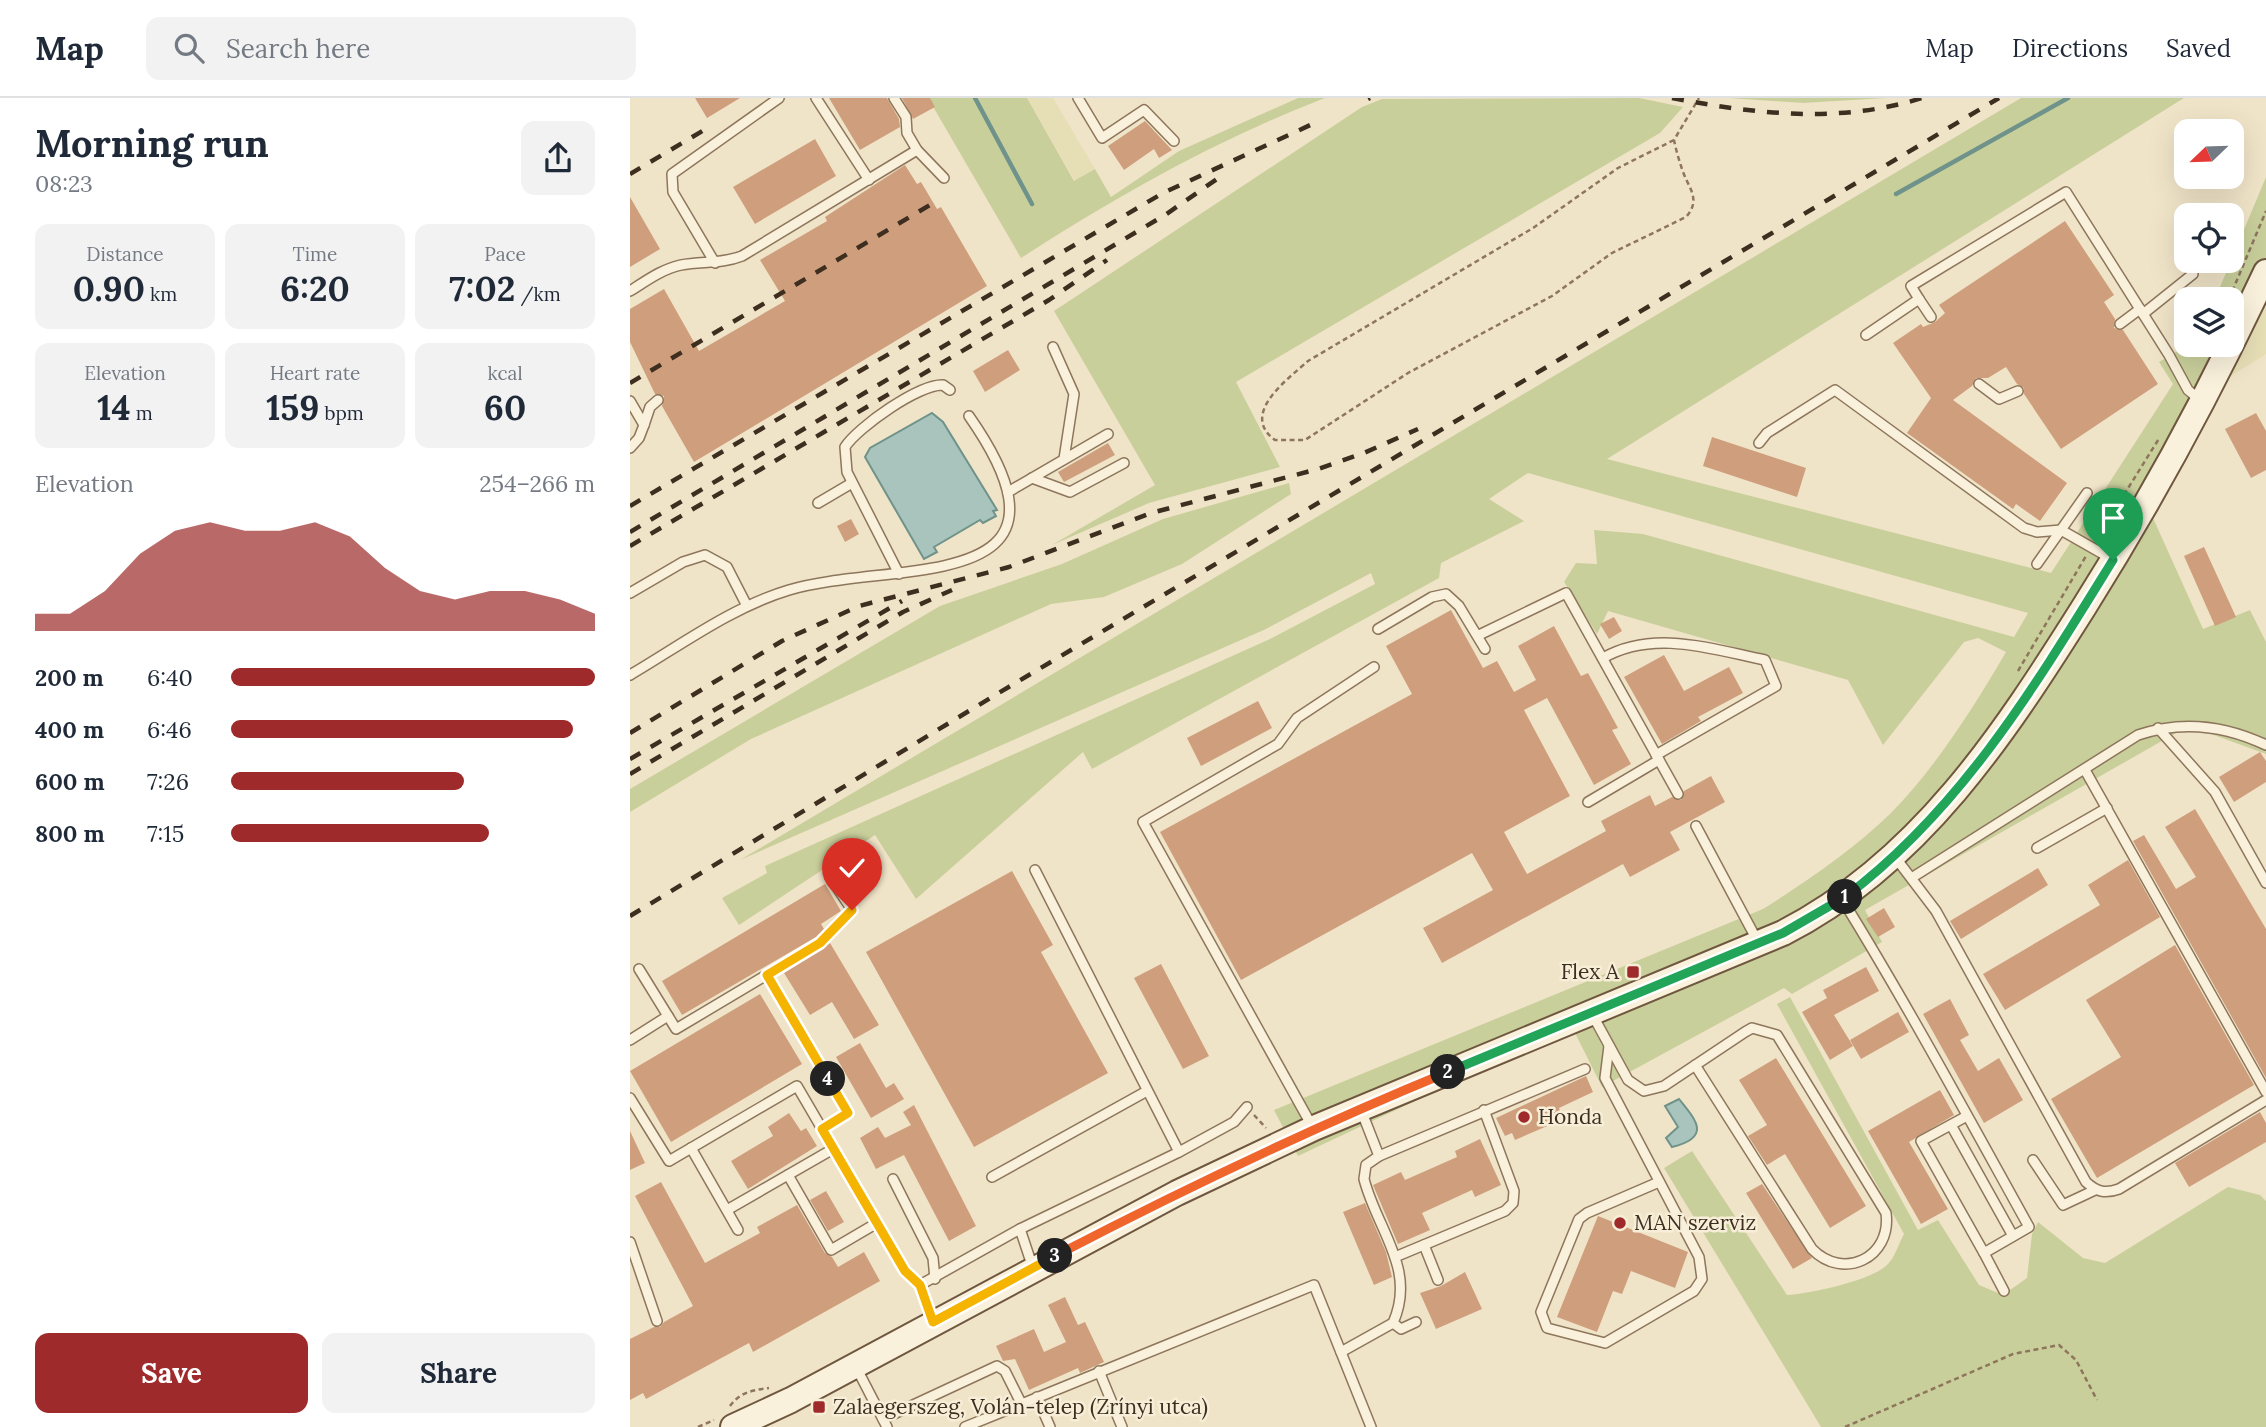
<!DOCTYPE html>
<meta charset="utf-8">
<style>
:root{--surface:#fff;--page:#f2f2f3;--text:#1f2937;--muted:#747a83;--line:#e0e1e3;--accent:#9e2a2b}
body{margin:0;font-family:Lora,serif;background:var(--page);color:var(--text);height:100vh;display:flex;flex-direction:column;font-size:26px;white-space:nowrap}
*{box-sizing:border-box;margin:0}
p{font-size:23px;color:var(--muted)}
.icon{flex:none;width:38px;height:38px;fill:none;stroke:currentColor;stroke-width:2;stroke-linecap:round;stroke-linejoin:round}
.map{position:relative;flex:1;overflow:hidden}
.side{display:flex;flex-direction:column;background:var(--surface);width:630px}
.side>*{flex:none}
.needle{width:46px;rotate:247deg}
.buttons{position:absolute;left:1544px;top:21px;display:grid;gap:14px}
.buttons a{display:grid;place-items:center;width:70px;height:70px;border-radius:14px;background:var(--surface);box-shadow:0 7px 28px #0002;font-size:35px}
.pin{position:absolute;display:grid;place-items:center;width:60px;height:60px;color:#fff;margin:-72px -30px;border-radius:50% 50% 50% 0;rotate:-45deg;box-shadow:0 0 7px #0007}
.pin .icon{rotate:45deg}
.km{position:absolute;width:35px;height:35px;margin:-18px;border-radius:50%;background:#222;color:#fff;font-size:19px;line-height:35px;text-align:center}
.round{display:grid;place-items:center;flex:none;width:74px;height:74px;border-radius:14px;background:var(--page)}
.head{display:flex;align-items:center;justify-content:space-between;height:119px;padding:0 35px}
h1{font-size:38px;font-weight:700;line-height:52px}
.stats{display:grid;grid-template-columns:repeat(3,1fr);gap:10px;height:119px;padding:7px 35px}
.stats div{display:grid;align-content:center;border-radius:14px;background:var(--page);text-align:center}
.stats b{font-size:35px;font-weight:700}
.stats small{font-size:19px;font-weight:400}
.stats p{font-size:19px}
.chart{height:196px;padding:14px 35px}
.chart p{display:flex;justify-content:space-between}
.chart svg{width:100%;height:126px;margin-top:7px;fill:var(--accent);opacity:.7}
.button{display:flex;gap:14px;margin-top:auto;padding:14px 35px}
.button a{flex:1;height:80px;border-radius:14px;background:var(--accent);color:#fff;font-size:28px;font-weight:700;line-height:80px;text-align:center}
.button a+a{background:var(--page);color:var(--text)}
ul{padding:0 35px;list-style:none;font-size:23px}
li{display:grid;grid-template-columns:112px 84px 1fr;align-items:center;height:52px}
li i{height:18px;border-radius:9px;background:var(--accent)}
header{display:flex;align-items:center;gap:42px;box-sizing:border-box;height:98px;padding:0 35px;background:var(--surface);border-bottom:2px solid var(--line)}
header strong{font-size:33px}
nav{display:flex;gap:38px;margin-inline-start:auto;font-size:24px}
.search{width:490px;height:63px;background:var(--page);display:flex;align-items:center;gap:18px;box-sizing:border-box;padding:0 24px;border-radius:14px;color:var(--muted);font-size:26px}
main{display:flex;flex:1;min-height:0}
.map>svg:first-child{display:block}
.farmland{fill:#e6deb5}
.green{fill:#c9cf9b}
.water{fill:#a9c4bc;stroke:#6f938a;stroke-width:2}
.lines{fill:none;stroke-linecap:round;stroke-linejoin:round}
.stream{stroke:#6f938a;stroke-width:4.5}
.building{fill:#cf9f7d}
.service-casing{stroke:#8d765c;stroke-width:12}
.secondary-casing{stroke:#6f573f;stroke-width:28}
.path{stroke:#8d765c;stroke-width:2.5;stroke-dasharray:5 3.5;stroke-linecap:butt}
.service{stroke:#faf1dc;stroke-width:9}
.secondary{stroke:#faf1dc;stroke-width:24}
.rail{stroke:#3d2e20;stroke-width:4.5;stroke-dasharray:12 12;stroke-linecap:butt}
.split-1-casing{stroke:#fff;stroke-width:14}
.split-2-casing{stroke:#fff;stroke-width:14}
.split-3-casing{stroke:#fff;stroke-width:14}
.split-4-casing{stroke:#fff;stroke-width:14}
.split-5-casing{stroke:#fff;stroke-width:14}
.split-1{stroke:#22a559;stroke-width:9}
.split-2{stroke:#22a559;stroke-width:9}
.split-3{stroke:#f0652b;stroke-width:9}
.split-4{stroke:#f5b400;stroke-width:9}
.split-5{stroke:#f5b400;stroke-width:9}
.poi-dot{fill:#9e2a2b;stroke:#f7eed8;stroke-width:2.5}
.labels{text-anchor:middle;stroke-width:5;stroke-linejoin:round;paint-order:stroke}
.poi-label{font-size:21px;fill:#3d2e20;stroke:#f7eed8;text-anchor:start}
</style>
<header>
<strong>Map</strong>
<div class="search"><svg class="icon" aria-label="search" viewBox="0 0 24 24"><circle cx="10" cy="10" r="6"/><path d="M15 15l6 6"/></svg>Search here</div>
<nav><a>Map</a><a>Directions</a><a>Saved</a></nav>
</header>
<main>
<section class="side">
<div class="head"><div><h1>Morning run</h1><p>08:23</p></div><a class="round"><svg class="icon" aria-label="share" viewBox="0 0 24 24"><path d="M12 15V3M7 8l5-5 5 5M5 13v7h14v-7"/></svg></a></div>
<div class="stats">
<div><p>Distance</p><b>0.90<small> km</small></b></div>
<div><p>Time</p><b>6:20</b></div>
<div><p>Pace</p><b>7:02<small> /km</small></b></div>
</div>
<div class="stats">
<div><p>Elevation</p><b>14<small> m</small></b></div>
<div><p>Heart rate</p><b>159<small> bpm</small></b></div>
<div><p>kcal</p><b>60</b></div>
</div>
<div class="chart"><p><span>Elevation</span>254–266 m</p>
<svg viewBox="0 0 160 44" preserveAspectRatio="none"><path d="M0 44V38L10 38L20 30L30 17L40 9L50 6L60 9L70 9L80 6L90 11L100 22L110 30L120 33L130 30L140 30L150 33L160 38V44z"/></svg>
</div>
<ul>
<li><b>200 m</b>6:40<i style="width:100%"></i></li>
<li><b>400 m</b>6:46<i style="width:94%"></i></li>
<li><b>600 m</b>7:26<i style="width:64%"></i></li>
<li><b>800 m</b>7:15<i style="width:71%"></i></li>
</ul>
<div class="button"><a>Save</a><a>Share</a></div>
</section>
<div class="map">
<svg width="1636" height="1329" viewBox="0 0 1636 1329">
<rect width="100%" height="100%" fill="#f0e4c8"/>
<!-- farmland -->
<g class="farmland">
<path d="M397,0H423L465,71L445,83Z"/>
<path d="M1636,176V256L1590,285Z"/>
</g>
<!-- green -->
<g class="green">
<path d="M298,0H397L444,83L465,71L481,99L549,53L668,0H695C588,41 487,98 391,160Z"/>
<path d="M1009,0L1053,9L1030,35L606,284L650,369L519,405L422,447L525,387L424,213L732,9L752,1Z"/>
<path d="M1099,0H1256L1173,5Z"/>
<path d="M1391,0H1554L977,361L1421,475L1543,286L1529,264L1558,247L1564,249L1566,247H1601V201H1585L1636,79V176L1590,285L1519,411L1573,531L1620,512L1636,544V656L1581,636L1553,631L1235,812L1252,844L1162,896L1154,890L972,989L942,929L668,1058L644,1012L1133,811C1176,784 1224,751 1261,715C1306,669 1344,609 1376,554L1348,540L1334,544L1253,647L1218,582L978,513L967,536L934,484L946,465L967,466L964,432L1013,436L1384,539L1398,515L898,375L859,401L894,423L811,465L809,480L462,671L453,654L286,801L245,737L109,827L92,800L137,775L135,768L640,541L745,486L741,475L636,531L110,762Z"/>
<path d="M659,385L661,396L552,466L474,499L421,506L121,641L0,714V691L310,508L432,466L533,421Z"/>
<path d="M1160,899L1288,1132L1308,1122L1349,1187L1373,1197L1397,1180L1402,1136L1408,1124L1453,1160L1475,1165L1598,1089L1630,1097L1636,1103V1329H1191L1034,1070L1062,1053L1157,1197C1179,1196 1244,1182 1258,1166C1265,1159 1269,1145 1274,1136L1147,906Z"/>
</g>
<!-- water -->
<g class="water">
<path d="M302,315L313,324L367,412L363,413L366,418L353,425L350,422L304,449L307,454L294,461L235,359L240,350Z"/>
<path d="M1049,1001C1065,1021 1083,1039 1042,1049L1036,1040L1048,1029L1035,1008Z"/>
</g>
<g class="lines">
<!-- stream -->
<g class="stream">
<path d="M345,0L402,106"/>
<path d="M1266,96L1438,0"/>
</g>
</g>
<!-- building -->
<g class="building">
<path d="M65,0H110L77,20Z"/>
<path d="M199,0H257L269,21L270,29L230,52Z"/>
<path d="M272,0H300L305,9L283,21Z"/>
<path d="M515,23L542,52L529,60L524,51L494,72L478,48Z"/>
<path d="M185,41L206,78L125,126L103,89Z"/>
<path d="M275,67L287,86L291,84L307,111L311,109L357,188L64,364L32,308L34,298L25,296L0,244V211L34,191L69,253L155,203L130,162L197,123L195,119Z"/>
<path d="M0,99L30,151L0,169Z"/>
<path d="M1435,123L1484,197L1474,204L1485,221L1484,230L1493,232L1528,286L1431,351L1394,296V290L1387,286L1376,269L1358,280H1346L1342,288L1323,302L1437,385L1410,423L1386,406L1383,411L1277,335L1301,300L1263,245L1291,226L1293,229L1305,224L1315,215L1309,207Z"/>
<path d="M378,252L390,272L355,294L343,273Z"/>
<path d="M1626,315L1636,333V372L1621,380L1595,331Z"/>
<path d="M1082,339L1176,370L1167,399L1073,368Z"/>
<path d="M478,345L485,357L434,384L428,374Z"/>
<path d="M221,421L229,436L215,444L207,428Z"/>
<path d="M1574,449L1606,519L1585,528L1554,458Z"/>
<path d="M821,512L853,570L867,563L884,594L906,582L888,548L924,528L951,578L958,575L988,630L982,632L1001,666L964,687L917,600L894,612L940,698L874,734L897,776L976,733L971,723L1020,697L1025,708L1042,699L1051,702L1054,693L1081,678L1095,704L1040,734L1050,752L1000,779L993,766L812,865L793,830L863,792L842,755L611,882L530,734L782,596L756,548Z"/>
<path d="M984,519L992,533L979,541L970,526Z"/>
<path d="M1034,557L1054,593L1099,569L1113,595L1068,619L1071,623L1032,646L994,579Z"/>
<path d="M628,603L642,630L571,668L557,640Z"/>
<path d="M1630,654L1636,663V684L1604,704L1589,679Z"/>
<path d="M1565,711L1636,831V980L1503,743L1514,737L1546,791L1566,779L1535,729Z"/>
<path d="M1498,762L1530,819L1375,912L1353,876L1470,807L1458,787Z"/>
<path d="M1408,770L1418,787L1331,841L1320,823Z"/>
<path d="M382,773L423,847L411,854L478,975L344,1049L236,854Z"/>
<path d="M195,786L211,813L191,826L194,831L186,839L52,917L32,883Z"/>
<path d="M1254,810L1265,829L1248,839L1236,821Z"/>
<path d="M200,845L249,927L224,941L202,904L180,917L154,875Z"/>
<path d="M1545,847L1624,987L1467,1080L1421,1001L1491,959L1456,902Z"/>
<path d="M531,866L579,958L553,971L504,880Z"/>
<path d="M1236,869L1249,893L1204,917L1223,948L1200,962L1172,914L1197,900L1193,892Z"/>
<path d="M130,896L172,966L41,1044L0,973Z"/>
<path d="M1320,901L1339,937L1330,942L1348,973L1369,960L1393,1002L1354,1025L1293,916Z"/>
<path d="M1268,914L1279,934L1231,961L1220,942Z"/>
<path d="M230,945L256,990L264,985L274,1001L241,1020L206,959Z"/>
<path d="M1146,960L1236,1108L1200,1130L1155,1056L1137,1067L1118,1038L1137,1027L1109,982Z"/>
<path d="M956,978L963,994L929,1010L930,1013L919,1018L922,1026L885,1042L882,1035L875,1038L866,1020Z"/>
<path d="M1310,992L1324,1017L1279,1044L1318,1111L1291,1126L1238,1033Z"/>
<path d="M284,1007L346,1128L319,1143L274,1057L246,1071L230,1040L248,1029L255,1040L281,1027L273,1014Z"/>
<path d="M1630,1014L1636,1025V1044L1559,1089L1545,1065Z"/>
<path d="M159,1015L171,1033L176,1030L187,1048L118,1091L101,1063L143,1038L138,1029Z"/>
<path d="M0,1033L15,1065L0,1072Z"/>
<path d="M850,1041L871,1087L845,1099L842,1092L792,1115L800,1132L768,1146L743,1087L771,1074L775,1082L827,1059L825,1053Z"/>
<path d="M31,1084L75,1165L130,1135L127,1129L167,1107L195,1155L202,1159L208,1169L234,1154L250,1183L123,1254L119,1245L16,1301L13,1295L0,1302V1241L24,1229H30L34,1224L63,1208L5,1098Z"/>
<path d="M1132,1086L1182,1160L1163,1171L1116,1095Z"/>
<path d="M196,1093L214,1124L198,1133L180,1102Z"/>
<path d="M735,1105L756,1154L762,1179L744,1187L713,1114Z"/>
<path d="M968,1118L1058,1154L1045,1190L1001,1173L992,1196L983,1193L967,1234L927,1219Z"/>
<path d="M835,1174L852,1211L806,1231L790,1195L811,1188Z"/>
<path d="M435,1199L448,1227L455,1224L474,1264L450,1275L448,1270L399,1292L385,1261L373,1263L366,1248L404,1231L414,1254L436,1244L418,1207Z"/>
</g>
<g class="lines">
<!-- service casing -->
<g class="service-casing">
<g id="service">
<path d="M186,0L239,82"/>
<path d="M264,0L276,19L277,35L287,52L314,80"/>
<path d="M448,0L472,40L514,12L544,43"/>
<path d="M85,165L43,94L42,76L149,0"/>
<path d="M0,193C16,183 32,171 51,167C71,163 92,166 112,158L287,52"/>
<path d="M1289,201L1301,219"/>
<path d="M1513,216L1563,176"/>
<path d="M1490,226L1510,211"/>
<path d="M1236,237L1289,201L1281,188L1436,94L1539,257L1558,292L1570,302"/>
<path d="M423,249L444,296L434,361"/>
<path d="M1349,286L1369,301L1388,293"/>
<path d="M0,303L14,327L9,340L0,350"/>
<path d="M14,327L20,309L28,302"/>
<path d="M1129,345L1137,335L1205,292L1394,430L1407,434L1431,432L1482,461"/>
<path d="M402,380L440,394L494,365"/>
<path d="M378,394L478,336"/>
<path d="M188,405L222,385"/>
<path d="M1407,466L1457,395"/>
<path d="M269,476L217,374L215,349C228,329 289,286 313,287L320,292"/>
<path d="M0,495L53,464L75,457L97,469L117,508"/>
<path d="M748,531L802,499L816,496L829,508L855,551"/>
<path d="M849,537L936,495L1048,696"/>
<path d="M973,560C1024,531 1081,551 1135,562L1146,588L1026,657"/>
<path d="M0,577C51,547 102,509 159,492C264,461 466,500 339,318"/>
<path d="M1528,630L1585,694L1636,785"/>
<path d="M1455,672L1636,994"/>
<path d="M958,704L1029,662"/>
<path d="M1066,728L1128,844"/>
<path d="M1407,750L1477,710"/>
<path d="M1265,759L1306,813L1456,1084C1467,1094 1475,1096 1489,1091L1636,1002"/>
<path d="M405,772L549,1054"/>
<path d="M1283,779L1508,637C1552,622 1594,627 1636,647"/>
<path d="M1212,801C1278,908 1338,1019 1399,1129L1354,1155L1291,1043L1337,1018"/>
<path d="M137,877L218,1015L192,1031"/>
<path d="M962,916L998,982L1014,993L1034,988L1115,934L1122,930L1147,937L1256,1115C1262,1160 1213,1183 1182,1151L1065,967"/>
<path d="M38,918L46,931L190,845L222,812L200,779"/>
<path d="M0,942L38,918L9,871"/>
<path d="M979,948L975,980L1069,1159L1072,1181L1064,1193L975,1245L917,1230L911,1214L949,1121L957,1115L1029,1084"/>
<path d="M0,1000L39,1063L167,988L275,1173L290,1187L302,1223"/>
<path d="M1321,1027L1383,1138"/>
<path d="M682,1028L513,724L648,646L667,620L744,569"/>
<path d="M61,1050L108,1132"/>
<path d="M749,1058L955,971"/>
<path d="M1403,1062L1433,1107L1465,1092"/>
<path d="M158,1077L201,1152L247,1125"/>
<path d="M362,1079L517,993"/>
<path d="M263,1081L303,1160L305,1181"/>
<path d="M97,1112L203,1051"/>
<path d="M390,1131L403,1170"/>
<path d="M0,1144L27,1223"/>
<path d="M794,1147L808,1182"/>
<path d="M1354,1155L1374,1193"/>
<path d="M765,1159L875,1113L883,1105L884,1093L854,1012"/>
<path d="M290,1187L390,1131L549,1054L604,1024L617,1009"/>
<path d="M763,1225L771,1231L786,1224"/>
<path d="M711,1254L763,1225C787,1171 747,1132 734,1081L736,1067L749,1058L731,1012"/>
<path d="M226,1269L257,1329"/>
<path d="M469,1273L492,1329"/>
<path d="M407,1299L420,1329"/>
<path d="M253,1321L367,1268L375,1273L391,1305"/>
<path d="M335,1329L684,1187L741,1329"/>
</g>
</g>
<!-- secondary casing -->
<g class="secondary-casing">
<path id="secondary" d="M103,1329L161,1302L547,1095L684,1030L1153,835C1290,765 1374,636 1454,509C1522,401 1582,290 1636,174"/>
</g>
<!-- path -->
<g class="path">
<path d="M1044,42L988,70L903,130L678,263C658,281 609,316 645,342H675L778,275L922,198L982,155L1056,119C1072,101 1058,90 1052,71C1049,62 1046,52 1044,42L1069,0"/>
<path d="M1599,201L1636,113"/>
<path d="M1467,440L1530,339"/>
<path d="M1388,573L1456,458"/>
<path d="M624,1017L636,1030"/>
<path d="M100,1308C110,1294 123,1292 139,1290"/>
<path d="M68,1329L84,1322"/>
<path d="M1215,1329L1383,1256L1429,1247L1446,1262L1467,1302"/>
</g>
<!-- service -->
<use href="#service" class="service"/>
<!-- secondary -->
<use href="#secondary" class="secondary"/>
<!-- rail -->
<g class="rail">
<path d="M1042,0C1126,16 1209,26 1292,0"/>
<path d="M738,1L740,0"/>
<path d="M0,76L74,32"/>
<path d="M0,285L305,104"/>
<path d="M0,408L533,95L689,23"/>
<path d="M0,434L535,117L587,81"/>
<path d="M0,448L419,202L477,162"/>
<path d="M0,635L152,543L229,508L379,469L521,415L688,371L734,355L788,331"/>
<path d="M0,661L272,503"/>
<path d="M0,676L273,514L322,492"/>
<path d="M0,818L367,596L1369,0"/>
</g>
</g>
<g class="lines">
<!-- split-1 casing -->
<g class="split-1-casing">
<path id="split-1" d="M1215,799C1332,711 1407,585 1483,462"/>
</g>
<!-- split-2 casing -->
<g class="split-2-casing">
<path id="split-2" d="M818,974L1153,835L1215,799"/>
</g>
<!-- split-3 casing -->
<g class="split-3-casing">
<path id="split-3" d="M425,1158C554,1091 684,1029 818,974"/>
</g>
<!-- split-4 casing -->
<g class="split-4-casing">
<path id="split-4" d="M198,981L218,1015L192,1031L275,1173L290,1187L303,1224L425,1158"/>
</g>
<!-- split-5 casing -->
<g class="split-5-casing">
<path id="split-5" d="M198,981L137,877L190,845L222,812"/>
</g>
<!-- split-1 -->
<use href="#split-1" class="split-1"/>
<!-- split-2 -->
<use href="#split-2" class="split-2"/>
<!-- split-3 -->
<use href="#split-3" class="split-3"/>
<!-- split-4 -->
<use href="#split-4" class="split-4"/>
<!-- split-5 -->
<use href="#split-5" class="split-5"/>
</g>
<!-- markers -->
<g class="poi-dot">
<rect x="996" y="867" width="14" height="14" rx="3.5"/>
<circle cx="894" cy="1019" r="7"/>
<circle cx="990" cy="1125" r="7"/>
<rect x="182" y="1302" width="14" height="14" rx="3.5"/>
</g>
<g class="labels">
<!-- poi labels -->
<g class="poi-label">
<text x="989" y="881" text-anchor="end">Flex A</text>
<text x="908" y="1026">Honda</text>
<text x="1004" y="1132">MAN szerviz</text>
<text x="203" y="1316">Zalaegerszeg, Volán-telep (Zrínyi utca)</text>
</g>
</g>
</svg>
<div class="buttons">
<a><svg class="needle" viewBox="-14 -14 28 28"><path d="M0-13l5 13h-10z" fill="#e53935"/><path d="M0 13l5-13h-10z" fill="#747a83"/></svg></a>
<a><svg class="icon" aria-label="locate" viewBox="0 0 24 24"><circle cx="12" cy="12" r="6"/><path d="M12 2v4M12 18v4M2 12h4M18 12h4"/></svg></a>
<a><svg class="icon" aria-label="layers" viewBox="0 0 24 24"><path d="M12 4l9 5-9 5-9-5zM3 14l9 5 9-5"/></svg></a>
</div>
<div class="pin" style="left:1483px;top:462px;background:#1e9e55"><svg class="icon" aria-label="arrive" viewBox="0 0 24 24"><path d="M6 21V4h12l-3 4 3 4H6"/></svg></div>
<div class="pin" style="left:222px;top:812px;background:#d93025"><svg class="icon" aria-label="check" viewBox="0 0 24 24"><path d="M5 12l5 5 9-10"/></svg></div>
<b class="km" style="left:1215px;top:799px">1</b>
<b class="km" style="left:818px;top:974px">2</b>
<b class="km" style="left:425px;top:1158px">3</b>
<b class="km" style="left:198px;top:981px">4</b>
</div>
</main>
